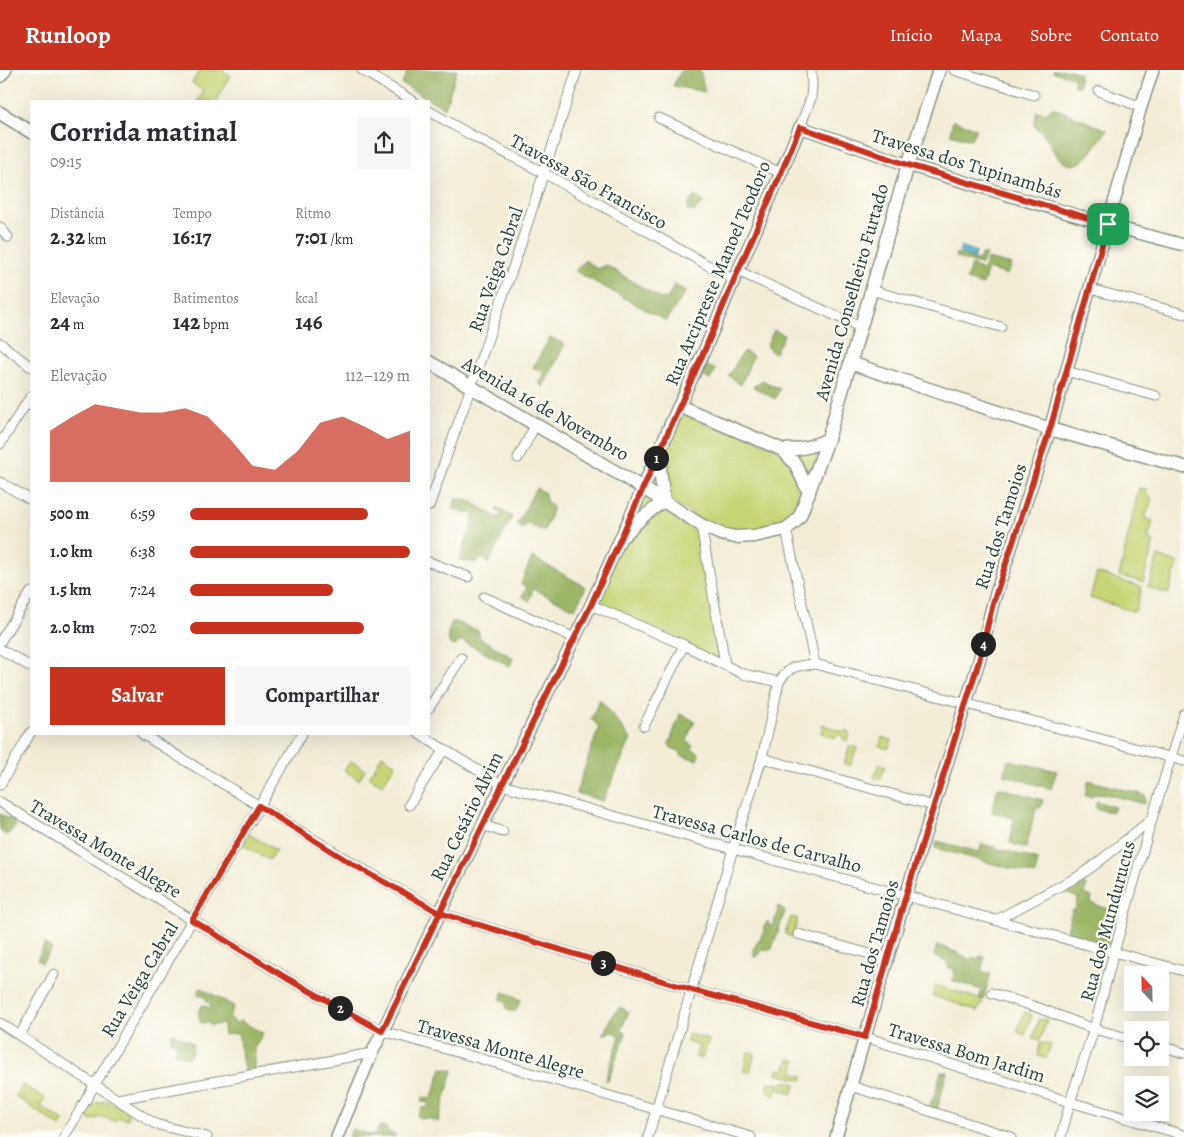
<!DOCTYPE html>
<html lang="pt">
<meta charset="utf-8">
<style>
:root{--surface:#fff;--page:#f7f7f7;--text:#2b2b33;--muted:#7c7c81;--accent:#c8321e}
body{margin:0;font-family:Alegreya,serif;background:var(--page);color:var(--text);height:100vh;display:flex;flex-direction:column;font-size:19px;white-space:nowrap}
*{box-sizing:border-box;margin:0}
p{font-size:16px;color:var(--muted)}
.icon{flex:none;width:28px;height:28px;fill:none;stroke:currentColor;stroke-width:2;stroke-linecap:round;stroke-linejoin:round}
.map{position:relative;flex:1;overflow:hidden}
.drawer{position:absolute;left:30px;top:30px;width:400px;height:635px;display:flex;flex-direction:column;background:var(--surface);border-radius:0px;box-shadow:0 5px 20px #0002}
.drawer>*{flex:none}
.needle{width:32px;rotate:338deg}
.fabs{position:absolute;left:1124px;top:896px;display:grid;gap:10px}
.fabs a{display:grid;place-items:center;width:45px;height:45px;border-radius:0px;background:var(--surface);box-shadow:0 5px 20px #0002;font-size:25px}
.pin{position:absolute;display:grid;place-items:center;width:42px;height:42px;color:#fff;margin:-21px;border-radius:10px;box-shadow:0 2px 8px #0006}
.km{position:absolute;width:25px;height:25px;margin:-12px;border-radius:50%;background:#222;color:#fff;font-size:14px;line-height:25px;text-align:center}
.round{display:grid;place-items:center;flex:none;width:52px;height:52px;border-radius:0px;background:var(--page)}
.head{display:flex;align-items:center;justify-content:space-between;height:85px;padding:0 20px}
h1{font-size:28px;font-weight:700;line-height:38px}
.stats{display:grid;grid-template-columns:repeat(3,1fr);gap:8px;height:85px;padding:5px 20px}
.stats div{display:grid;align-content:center}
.stats b{font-size:21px;font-weight:700}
.stats small{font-size:14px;font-weight:400}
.stats p{font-size:14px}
.chart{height:140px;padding:10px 20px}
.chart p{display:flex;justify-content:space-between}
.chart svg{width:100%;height:90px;margin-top:5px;fill:var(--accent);opacity:.7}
.primary-button{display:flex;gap:10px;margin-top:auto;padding:10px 20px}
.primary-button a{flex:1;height:58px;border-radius:0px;background:var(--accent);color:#fff;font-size:20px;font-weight:700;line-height:58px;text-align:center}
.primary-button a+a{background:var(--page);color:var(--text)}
ul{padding:0 20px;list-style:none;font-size:16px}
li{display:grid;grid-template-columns:80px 60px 1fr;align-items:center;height:38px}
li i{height:12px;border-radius:6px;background:var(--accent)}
header{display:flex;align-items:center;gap:30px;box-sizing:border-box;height:70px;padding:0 25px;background:var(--accent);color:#fff}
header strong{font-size:24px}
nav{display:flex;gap:28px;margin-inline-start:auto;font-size:18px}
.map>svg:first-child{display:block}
.green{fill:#c7d475;stroke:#738854}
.forest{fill:#9db666;stroke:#5e7a4d}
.water{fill:#5ab9d8;stroke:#3c7b86}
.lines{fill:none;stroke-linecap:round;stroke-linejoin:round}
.minor-casing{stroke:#899586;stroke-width:11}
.tertiary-casing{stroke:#899586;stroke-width:14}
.secondary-casing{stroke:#899586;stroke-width:15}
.minor{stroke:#fff;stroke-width:9}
.tertiary{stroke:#fff;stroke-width:11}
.secondary{stroke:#fff;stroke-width:12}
.route-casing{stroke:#fff;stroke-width:10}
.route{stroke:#c8321e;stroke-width:6}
.labels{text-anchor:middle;stroke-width:4.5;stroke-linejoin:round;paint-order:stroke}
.street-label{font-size:19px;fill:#1f3d34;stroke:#fdfcf7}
</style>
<header>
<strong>Runloop</strong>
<nav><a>Início</a><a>Mapa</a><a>Sobre</a><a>Contato</a></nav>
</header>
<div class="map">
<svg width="1184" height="1067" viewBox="0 0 1184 1067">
<rect width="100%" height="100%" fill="#fdfcf7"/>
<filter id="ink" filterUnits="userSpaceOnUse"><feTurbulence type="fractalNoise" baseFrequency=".02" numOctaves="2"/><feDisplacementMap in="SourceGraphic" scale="10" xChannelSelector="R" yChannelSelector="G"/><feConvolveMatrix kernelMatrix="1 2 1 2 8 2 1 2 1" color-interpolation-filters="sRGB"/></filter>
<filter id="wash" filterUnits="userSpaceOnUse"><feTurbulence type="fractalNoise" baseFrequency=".0096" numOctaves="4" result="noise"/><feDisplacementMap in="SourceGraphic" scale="20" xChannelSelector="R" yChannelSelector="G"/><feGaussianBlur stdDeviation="1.12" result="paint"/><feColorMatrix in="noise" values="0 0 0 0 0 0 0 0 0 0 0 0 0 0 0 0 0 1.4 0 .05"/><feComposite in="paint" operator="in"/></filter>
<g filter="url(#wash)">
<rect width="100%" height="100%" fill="#f3edd8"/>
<!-- green -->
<g class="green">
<path d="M200,0H222L230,5L217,29L219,31H197L204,21L192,13Z"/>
<path d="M684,338L783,381L823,373L796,443L785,454L770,459L737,463L702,451L668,429L665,385Z"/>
<path d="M1139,418L1147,419L1146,424L1152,429L1145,448L1153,451L1148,469L1154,472L1143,512L1119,506Z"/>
<path d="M642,419L701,455L725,594L591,535Z"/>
<path d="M1158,486L1178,493L1168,524L1148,517Z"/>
<path d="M1097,503L1142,517L1135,542L1090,528Z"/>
<path d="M823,655L845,662L847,660L850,662L847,671L842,668L843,666L837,664L836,667L834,668L821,663Z"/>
<path d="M882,667L892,670L888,679L879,676Z"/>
<path d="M850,675L857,678L850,696L844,694Z"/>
<path d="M382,685L396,694L382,715L369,707Z"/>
<path d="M351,691L365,700L359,710L344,700Z"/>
<path d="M879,694L885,696L880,710L874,708Z"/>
<path d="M249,764L276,780L269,790L243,775Z"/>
<path d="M791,847L798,849L792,867L785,864Z"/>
<path d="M935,915L983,930L978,941L933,926Z"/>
<path d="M1025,942L1032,945L1025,965L1017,962Z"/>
<path d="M1039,949L1047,950L1040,970L1033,968Z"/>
<path d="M689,964L709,970L702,989L696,987L699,976L687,972Z"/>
<path d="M1040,972L1051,975L1046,988L1038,986Z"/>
<path d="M748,982L755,983L750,1002L743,1001Z"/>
<path d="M790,989L796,991L793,1003L804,1006L802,1010L777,1004L778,999L784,1000Z"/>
<path d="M786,1011L796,1014L792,1024L778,1018L776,1026L767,1022L769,1012L782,1015L783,1012L785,1013Z"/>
<path d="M22,1015L45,1028L40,1036L64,1051L60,1057L15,1026Z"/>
<path d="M107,1031L128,1041V1049L119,1048L114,1051L102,1047L90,1050L86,1044L92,1034Z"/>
</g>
<!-- forest -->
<g class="forest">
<path d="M408,0H457L445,38L402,14Z"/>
<path d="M681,0H700L705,22L673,16Z"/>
<path d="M1053,0H1071L1079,3V16H1074V7L1053,2Z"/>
<path d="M1052,37L1107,60C1095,76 1078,111 1057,86C1051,79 1049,69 1042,62C1039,59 1036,59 1034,55L1037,41L1047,43Z"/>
<path d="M953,50L976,59L971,70L950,64Z"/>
<path d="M694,126L704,132L695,141H688V134Z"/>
<path d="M957,183L977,190L980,188L981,184L986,185L981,194H976L956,187L955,184Z"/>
<path d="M987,189L1012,195L1007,205L988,199L983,215L966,210L971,195L983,200Z"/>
<path d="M585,190L597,199L606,195L661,229L668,228L674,215L686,221L666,251L575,201Z"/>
<path d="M774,260L784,265L775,283L771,281L767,275Z"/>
<path d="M550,268L565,274L543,317L539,313L545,303L533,297Z"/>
<path d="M744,281L753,286L741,315L728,305C736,298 736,289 744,281Z"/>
<path d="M707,296L716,300L710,310L703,306L701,310L697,307L702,297L706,298Z"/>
<path d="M762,310L780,319L775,329L753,317Z"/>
<path d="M536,418L545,423L546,431L553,437L548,453L543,461L527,453L522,459L517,455Z"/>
<path d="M456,428L472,432L498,448L502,444L496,440L498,438L512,447L488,494L483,488L475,493L460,490L472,454L473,444L453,439Z"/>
<path d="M532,487L586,517L575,539L533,519L529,531L522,526L527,517L521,514Z"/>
<path d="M452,551L479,561V567L513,588L510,596L462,571L454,576L449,573L448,563Z"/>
<path d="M600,629L631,669L603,731L576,723L599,657L591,649Z"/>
<path d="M680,644L695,651L690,661L687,672L693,676L691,679L699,683L697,690L681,685L680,681L671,678L669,674Z"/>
<path d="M1008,690L1057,701L1051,719L1004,705Z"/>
<path d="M1091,711L1145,725V734L1110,725L1095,724L1092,727L1085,726L1088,712Z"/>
<path d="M998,717L1043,730L1041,737L1036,738L1026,778L1010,773L1012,762L1014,748L992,742Z"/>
<path d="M1096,731L1115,737L1113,742L1096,739Z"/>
<path d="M0,744L14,751L16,756L7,765L0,761Z"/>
<path d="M937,771L979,782L982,774L1038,790L1035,805L935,778Z"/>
<path d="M1079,812L1087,816L1084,823L1092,827L1091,833L1117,842L1108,874L1067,862L1072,840L1075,841L1078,828L1066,823L1069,817Z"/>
<path d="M777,837H781L785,841L772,879L761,880L757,887H754V878L765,860L764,855L768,851L769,855H773L778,842Z"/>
<path d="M45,874L52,879L42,893L37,889Z"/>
<path d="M937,875L953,881L971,890L972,887L979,889V886L985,887L981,901L991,903L983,930L979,928L982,920L953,911L954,898H949L947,892L934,886Z"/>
<path d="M201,918L234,936L229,947L236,953L240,951L263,963L254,979V1000L244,1001L238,963L224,965L223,955L219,954L210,956V953H201L199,948V940L203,935L209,938L211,935L206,931L207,929L197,923Z"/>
<path d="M503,922L512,925L521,930L516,941H509L506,938V932L500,929Z"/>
<path d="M620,937L629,942L621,960L626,963L608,1011L605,1010L620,966C613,961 611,961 604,965L602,963L606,961L611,948Z"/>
<path d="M172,963L193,973L192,982L188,988L175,984L177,973L170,971Z"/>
<path d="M442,998L453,1000L438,1052L427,1048L423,1049L417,1046L422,1038L428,1037L429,1034L421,1031L423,1027L431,1029Z"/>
<path d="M941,1002H947L937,1040L929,1038L936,1021Z"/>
<path d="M380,1055L387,1058L386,1060L395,1065V1067H349L352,1059L374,1066Z"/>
</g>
<!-- water -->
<path class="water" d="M961,176L977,182L974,188L959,182Z"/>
</g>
<g filter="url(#ink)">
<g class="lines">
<!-- minor casing -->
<g class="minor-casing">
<g id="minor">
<path d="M362,0L413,31"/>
<path d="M954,0L1034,25"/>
<path d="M1099,21L1141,37"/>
<path d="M429,41L471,65L544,103L734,210"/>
<path d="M659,48L781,103"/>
<path d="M800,57L811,28L812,15L811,0"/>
<path d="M0,157L8,167"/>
<path d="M738,201L860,257"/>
<path d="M1090,219L1184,244"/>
<path d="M871,220L1001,257"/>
<path d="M0,273L31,297"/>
<path d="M1066,301L1156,326"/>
<path d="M0,374L31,326"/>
<path d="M518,388L536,354"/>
<path d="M0,412L31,430"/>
<path d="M429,436L516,189L577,0"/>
<path d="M701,455L725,594"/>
<path d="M786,459L815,594"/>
<path d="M429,492L468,507"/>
<path d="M484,527L575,568"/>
<path d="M591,535L684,575L743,604L779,612"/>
<path d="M0,572L31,522"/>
<path d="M0,579L31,597"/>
<path d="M429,638L461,588"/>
<path d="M644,656L684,575"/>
<path d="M142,664L352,793L440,843L692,920L865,967L1070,1032L1184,1065"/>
<path d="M419,664L502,715L733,779L1184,901"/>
<path d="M762,688L934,736"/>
<path d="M0,715L31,662"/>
<path d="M0,732L288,909L382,961L503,995L751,1067"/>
<path d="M409,735L444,679"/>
<path d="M483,755L503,762"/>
<path d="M996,850L1079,806L1096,794L1152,749"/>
<path d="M798,864L888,889"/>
<path d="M992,923L1036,937L1094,959L1132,969"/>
<path d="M0,953L155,1054L207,1067"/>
<path d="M20,965L54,904"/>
<path d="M1160,976L1184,983"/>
<path d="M851,1016L1011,1067"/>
<path d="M118,1029L372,983"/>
<path d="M64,1067L302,664"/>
<path d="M648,1067L733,779L762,688L779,612C790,595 796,596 815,594L1184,691"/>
<path d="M1061,1067L1070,1032L1094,959L1114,882L1152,749L1184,644"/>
</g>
</g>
<!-- tertiary casing -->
<g class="tertiary-casing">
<g id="tertiary">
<path d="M679,336L706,277L734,210L781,103L800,57L908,95L1108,155L1184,175"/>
<path d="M625,465L644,446L664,431"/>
<path d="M337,1067L372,983L502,715L591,535L643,418"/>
<path d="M836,1067L906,825L979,591L993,533L1050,359L1141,37L1153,0"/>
</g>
</g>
<!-- secondary casing -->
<g class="secondary-casing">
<g id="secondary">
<path d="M0,6L5,0"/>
<path d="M0,43L31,62"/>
<path d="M429,292L643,418L701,455L721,464L735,467L754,466L786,459L795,452L800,446L828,369L908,95L939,0"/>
<path d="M850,293L1050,359L1184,397"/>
<path d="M783,380L796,395L809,423"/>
<path d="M662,383L660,400L664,431"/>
<path d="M643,418L679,336L783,380C800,380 813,377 828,369"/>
</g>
</g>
<!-- minor -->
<use href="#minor" class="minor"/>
<!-- tertiary -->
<use href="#tertiary" class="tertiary"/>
<!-- secondary -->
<use href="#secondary" class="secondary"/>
</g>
</g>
<g class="lines" filter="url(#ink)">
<!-- route casing -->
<g class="route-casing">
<path id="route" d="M1108,154L908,95L800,57L781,103L734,210L706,277L591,535L502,715L483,755L382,961L288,909L192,850L259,736L352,794L440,843L692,920L865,967L906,825L979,591L993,533L1050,359L1108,154"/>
</g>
<!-- route -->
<use href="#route" class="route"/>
</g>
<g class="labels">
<!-- street labels -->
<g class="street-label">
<text transform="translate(967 93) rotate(17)" y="7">Travessa dos Tupinambás</text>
<text transform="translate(589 111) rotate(29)" y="7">Travessa São Francisco</text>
<text transform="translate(495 199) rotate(-71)" y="7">Rua Veiga Cabral</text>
<text transform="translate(717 203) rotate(-67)" y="7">Rua Arcipreste Manoel Teodoro</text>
<text transform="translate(851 222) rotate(-74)" y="7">Avenida Conselheiro Furtado</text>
<text transform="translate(546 338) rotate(30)" y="7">Avenida 16 de Novembro</text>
<text transform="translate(1000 456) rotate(-72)" y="7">Rua dos Tamoios</text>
<text transform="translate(466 746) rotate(-64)" y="7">Rua Cesário Alvim</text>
<text transform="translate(757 768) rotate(15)" y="7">Travessa Carlos de Carvalho</text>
<text transform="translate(106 778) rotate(31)" y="7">Travessa Monte Alegre</text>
<text transform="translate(1107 851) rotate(-75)" y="7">Rua dos Mundurucus</text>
<text transform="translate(874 873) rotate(-74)" y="7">Rua dos Tamoios</text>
<text transform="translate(139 909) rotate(-59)" y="7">Rua Veiga Cabral</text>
<text transform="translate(501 978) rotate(16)" y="7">Travessa Monte Alegre</text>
<text transform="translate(967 982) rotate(17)" y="7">Travessa Bom Jardim</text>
</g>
</g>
</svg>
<div class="fabs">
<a><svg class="needle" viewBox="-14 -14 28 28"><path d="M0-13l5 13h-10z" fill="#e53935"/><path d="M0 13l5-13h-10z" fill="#7c7c81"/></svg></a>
<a><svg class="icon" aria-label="locate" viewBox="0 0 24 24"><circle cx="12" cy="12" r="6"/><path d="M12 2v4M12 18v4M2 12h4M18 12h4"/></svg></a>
<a><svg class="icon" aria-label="layers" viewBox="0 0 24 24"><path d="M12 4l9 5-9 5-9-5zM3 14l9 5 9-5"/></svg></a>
</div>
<div class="pin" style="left:1108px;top:154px;background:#1e9e55"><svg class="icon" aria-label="arrive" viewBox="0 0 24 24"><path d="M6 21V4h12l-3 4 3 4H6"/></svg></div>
<b class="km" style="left:656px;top:388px">1</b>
<b class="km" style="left:340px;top:938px">2</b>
<b class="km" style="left:603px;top:893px">3</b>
<b class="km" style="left:983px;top:574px">4</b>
<section class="drawer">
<div class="head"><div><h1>Corrida matinal</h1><p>09:15</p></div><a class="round"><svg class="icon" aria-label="share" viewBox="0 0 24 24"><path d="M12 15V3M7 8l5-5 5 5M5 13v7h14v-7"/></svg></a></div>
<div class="stats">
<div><p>Distância</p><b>2.32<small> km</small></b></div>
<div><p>Tempo</p><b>16:17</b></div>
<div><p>Ritmo</p><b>7:01<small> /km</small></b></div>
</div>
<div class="stats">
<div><p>Elevação</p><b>24<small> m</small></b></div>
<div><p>Batimentos</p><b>142<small> bpm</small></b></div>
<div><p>kcal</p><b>146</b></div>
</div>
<div class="chart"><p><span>Elevação</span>112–129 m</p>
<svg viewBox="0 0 160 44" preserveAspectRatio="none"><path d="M0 44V19L10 12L20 6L30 8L40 10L50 10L60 8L70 12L80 23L90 36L100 38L110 29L120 15L130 12L140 17L150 23L160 19V44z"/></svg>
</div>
<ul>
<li><b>500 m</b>6:59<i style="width:81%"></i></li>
<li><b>1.0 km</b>6:38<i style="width:100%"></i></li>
<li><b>1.5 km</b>7:24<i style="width:65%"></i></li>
<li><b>2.0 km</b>7:02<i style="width:79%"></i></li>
</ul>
<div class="primary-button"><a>Salvar</a><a>Compartilhar</a></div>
</section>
</div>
